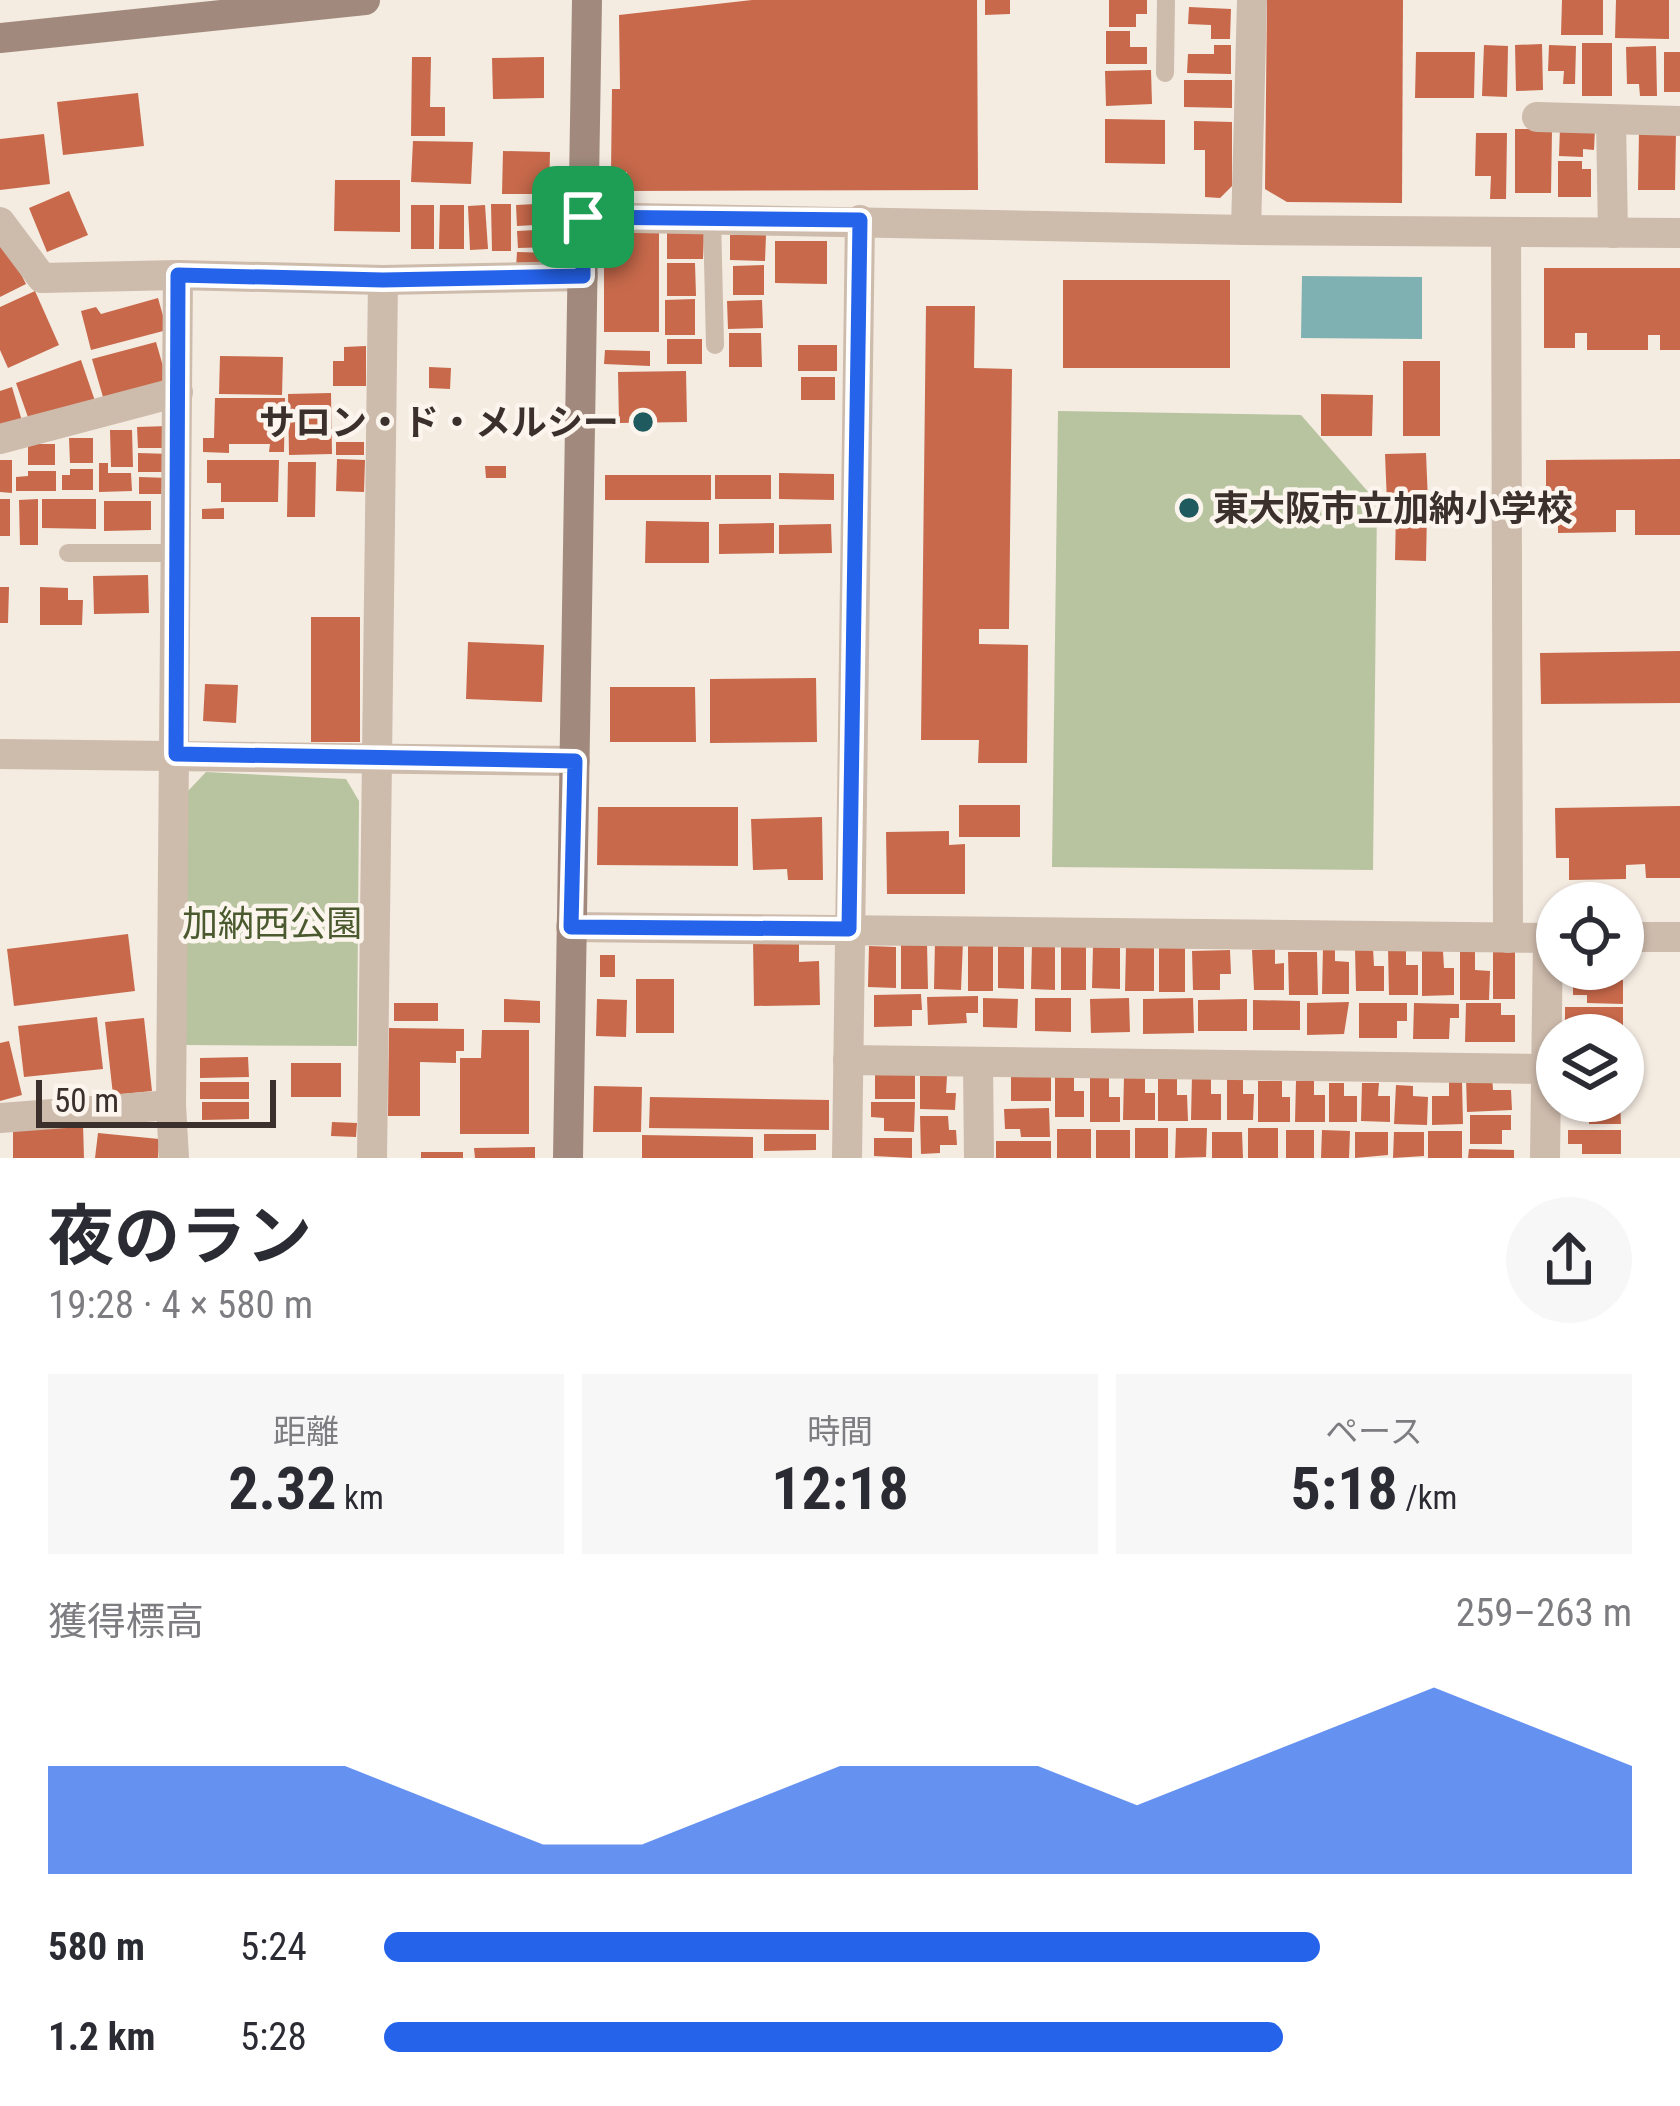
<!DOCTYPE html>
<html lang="ja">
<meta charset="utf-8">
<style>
:root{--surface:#fff;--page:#f7f7f7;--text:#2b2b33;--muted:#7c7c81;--accent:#2563eb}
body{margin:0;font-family:"Roboto Condensed","Noto Sans JP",sans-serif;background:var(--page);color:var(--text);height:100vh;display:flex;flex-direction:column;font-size:45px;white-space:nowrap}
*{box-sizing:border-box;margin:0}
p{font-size:39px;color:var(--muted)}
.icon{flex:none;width:66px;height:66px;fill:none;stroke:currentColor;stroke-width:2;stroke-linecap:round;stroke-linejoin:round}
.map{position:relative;height:1158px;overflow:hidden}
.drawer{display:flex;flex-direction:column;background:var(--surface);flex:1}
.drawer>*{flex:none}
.fabs{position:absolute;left:1536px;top:882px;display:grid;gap:24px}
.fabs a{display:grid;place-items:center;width:108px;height:108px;border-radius:50%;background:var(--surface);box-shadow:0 3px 9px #0004;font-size:60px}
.scale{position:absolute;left:36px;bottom:30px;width:240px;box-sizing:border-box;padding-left:12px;border:6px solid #3b302b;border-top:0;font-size:33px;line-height:42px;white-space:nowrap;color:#3b302b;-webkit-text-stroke:9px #fbf5ee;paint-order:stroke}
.pin{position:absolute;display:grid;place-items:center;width:102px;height:102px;color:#fff;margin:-51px;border-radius:24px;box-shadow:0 6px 18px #0006}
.round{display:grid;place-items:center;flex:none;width:126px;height:126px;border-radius:63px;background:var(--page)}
.overview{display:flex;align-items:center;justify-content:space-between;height:204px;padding:0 48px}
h1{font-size:66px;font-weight:700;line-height:90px}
.metrics{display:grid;grid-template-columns:repeat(3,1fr);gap:18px;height:204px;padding:12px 48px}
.metrics div{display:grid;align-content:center;border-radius:0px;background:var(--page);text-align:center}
.metrics b{font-size:60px;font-weight:700}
.metrics small{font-size:33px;font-weight:400}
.metrics p{font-size:33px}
.chart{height:336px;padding:24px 48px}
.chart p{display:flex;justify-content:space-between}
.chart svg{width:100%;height:216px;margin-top:12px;fill:var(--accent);opacity:.7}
ul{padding:0 48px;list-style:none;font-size:39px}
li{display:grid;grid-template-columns:192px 144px 1fr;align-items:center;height:90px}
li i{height:30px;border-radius:15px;background:var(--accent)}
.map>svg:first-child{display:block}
.green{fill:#b8c4a0}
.water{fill:#7fb0b2}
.building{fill:#c8694b}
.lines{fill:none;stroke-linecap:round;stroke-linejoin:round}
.lane{stroke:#cdbbac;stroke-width:18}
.street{stroke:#cdbbac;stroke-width:30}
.secondary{stroke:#a18a7d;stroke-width:30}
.route-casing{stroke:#fff;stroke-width:24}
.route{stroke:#2563eb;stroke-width:15}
.poi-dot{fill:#1f5a5e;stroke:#fbf5ee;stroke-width:4.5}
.labels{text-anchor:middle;stroke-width:9;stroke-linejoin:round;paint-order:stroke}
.poi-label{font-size:36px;font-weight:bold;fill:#3b302b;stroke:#fbf5ee;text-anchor:end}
.park-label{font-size:36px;fill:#4a5a2e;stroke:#fbf5ee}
</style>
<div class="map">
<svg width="1680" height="1158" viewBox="0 0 1680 1158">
<rect width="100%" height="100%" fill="#f4ebe1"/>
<!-- green -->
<g class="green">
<path d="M1058,411L1301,415L1377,502L1373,870L1052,867Z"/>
<path d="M206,772L346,779L359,801L357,1046L185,1045L188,791Z"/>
</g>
<!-- water -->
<path class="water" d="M1302,276L1422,277V339L1301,338Z"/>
<!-- building -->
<g class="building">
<path d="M752,0H977L978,190L626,191L627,172H611L612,89H620L619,15Z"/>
<path d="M985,0H1010V14L985,15Z"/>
<path d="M1109,0H1147V14H1136V27H1109Z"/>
<path d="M1267,0H1403L1402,203L1287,202L1265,189Z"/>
<path d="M1562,0H1603V35H1561Z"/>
<path d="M1616,0H1669V39L1615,38Z"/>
<path d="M1189,7L1231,9L1230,39H1211V25L1188,24Z"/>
<path d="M1106,31H1130V47H1147V64H1106Z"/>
<rect x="1582" y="43" width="30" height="53"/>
<path d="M1542,44L1543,90L1516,91L1515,45Z"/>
<path d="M1214,45H1231V74L1187,73L1188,54H1214Z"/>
<path d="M1484,45L1508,46L1507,97L1482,96Z"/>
<path d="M1549,45L1576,46L1575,84H1563L1564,71H1548Z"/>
<path d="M1656,46L1657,96H1640L1639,84H1627L1626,47Z"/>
<path d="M1416,52H1475L1474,98H1415Z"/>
<rect x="1664" y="52" width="16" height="40"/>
<path d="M412,57H431L430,107H445V136H411Z"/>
<path d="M544,57V98L493,99L492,58Z"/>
<path d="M1151,70L1152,104L1106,106L1105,71Z"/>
<path d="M1184,80H1232V108L1184,107Z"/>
<path d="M138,93L144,146L63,155L57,102Z"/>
<path d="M1105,119L1165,120V164L1105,163Z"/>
<path d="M1194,121L1232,122V186L1220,198L1205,197V150H1194Z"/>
<path d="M1560,128L1595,129L1594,150L1583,149V157L1559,156Z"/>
<path d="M1515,129H1552L1551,193H1515Z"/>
<path d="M1639,132H1676L1675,190H1638Z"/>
<path d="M1476,133H1507L1506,199H1490L1491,176H1475Z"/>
<path d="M44,134L50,184L0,190V139Z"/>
<path d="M413,141L473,142L471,184L411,182Z"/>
<path d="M503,151L550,152L549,194H502Z"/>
<path d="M1558,161H1582V169H1591V197H1558Z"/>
<path d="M335,180H400V232L334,231Z"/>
<path d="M69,191L88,235L47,252L29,208Z"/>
<path d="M555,203V224L517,226L516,205Z"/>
<path d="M491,204H511V251H492Z"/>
<rect x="411" y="205" width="23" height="44"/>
<path d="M440,205H464V249H439Z"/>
<path d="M485,205L488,249L470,250L468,206Z"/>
<rect x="604" y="228" width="55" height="104"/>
<path d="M554,229L555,247L518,248L517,231Z"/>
<path d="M0,233L26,284L0,297Z"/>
<path d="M667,233H704L703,259H667Z"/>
<path d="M730,235H766L765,261L730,260Z"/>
<path d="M775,241H827V284L775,283Z"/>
<path d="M517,252L553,253V270L516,269Z"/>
<path d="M667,263H695L696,296H667Z"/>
<path d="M764,265V295H733V266Z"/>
<path d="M1544,268H1680V350H1660V335H1648V350H1587V333H1575V348H1544Z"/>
<rect x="1063" y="280" width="167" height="88"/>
<path d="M35,291L59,345L8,368L0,350V307Z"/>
<path d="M158,298L167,330L91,350L81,311L96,307L101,314Z"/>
<path d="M695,299V335H665V300Z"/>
<path d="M762,300L763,328L728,329L727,301Z"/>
<path d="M926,306H975L974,368L1012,369L1009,629H979V644L1028,645L1027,763H978L979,740H921Z"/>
<path d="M729,333H761L762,367H729Z"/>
<rect x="667" y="339" width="35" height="25"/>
<path d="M156,342L169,387L105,404L92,359Z"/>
<rect x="798" y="345" width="39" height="26"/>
<path d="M366,346V386H333V361H344V347Z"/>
<path d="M605,350L650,351V366L604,364Z"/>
<path d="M220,356L283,357L282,395L219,394Z"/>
<path d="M81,360L95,401L30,423L16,383Z"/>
<rect x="1403" y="361" width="37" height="75"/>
<path d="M429,367L451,368L450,389L429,388Z"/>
<path d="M686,371L687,422L619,423L618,372Z"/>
<rect x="801" y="377" width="34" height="23"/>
<path d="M12,387L22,421L0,428V391Z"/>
<path d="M331,393L332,454L289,455L288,394Z"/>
<path d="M1321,394L1373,395L1372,436H1321Z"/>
<path d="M215,398H285L284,452H269L270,444H229V453L203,452V438H214Z"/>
<path d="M169,426L170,448H138L137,427Z"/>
<path d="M110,430H132L133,467H111Z"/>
<path d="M69,438H93V463H70Z"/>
<rect x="336" y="442" width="28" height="13"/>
<rect x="28" y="444" width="27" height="21"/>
<path d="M138,453L171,454V472H138Z"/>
<path d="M1426,453L1428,502L1387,503L1385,454Z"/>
<path d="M337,459L365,460L364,492L336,491Z"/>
<path d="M1680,459V535H1635V510H1616V532L1558,533V504H1546V460Z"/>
<path d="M0,460H12V493L0,492Z"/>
<path d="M207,460H279L278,502H221V483H207Z"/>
<path d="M288,462H316L315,517H287Z"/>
<path d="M99,463H108V473H131L132,491L99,492Z"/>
<path d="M485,466H506V478H486Z"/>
<path d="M70,469H93V490H62V475H70Z"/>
<path d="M28,471H56V491H16V477L28,476Z"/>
<path d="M779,473L834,474V500L779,499Z"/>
<rect x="605" y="475" width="106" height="25"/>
<rect x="715" y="475" width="56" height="24"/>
<path d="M139,477L170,478V494H139Z"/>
<rect x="0" y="499" width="10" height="37"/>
<path d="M38,499V545H20L19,500Z"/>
<path d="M42,499H96V529L42,528Z"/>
<path d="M104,501H151V530L104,531Z"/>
<path d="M224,508V519H202V509Z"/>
<path d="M1396,512H1427L1426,561L1395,560Z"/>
<path d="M646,521L709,522V563H645Z"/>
<path d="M774,523V553L719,554V524Z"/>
<path d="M831,524L832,553L779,554V525Z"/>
<path d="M148,575L149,613L94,614L93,576Z"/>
<path d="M0,587H9L8,623H0Z"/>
<path d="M40,587L68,588V600H83L82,625H40Z"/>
<rect x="311" y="617" width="49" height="125"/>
<path d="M468,642L544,645L542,702L466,699Z"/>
<path d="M1680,651V703L1541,704L1540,653Z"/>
<path d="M816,678L817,742L710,743V679Z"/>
<path d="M205,684L238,685L236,723L203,721Z"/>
<path d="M610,687H695L696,742H610Z"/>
<rect x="959" y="805" width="61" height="32"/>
<path d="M1680,806V878H1646L1645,864L1626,865V879L1569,880V858H1556L1555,808Z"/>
<path d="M598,807H738V866L597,865Z"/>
<path d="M822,817L823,880H788L787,869L753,870L751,819Z"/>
<path d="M949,831V845L965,844V894H887L886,832Z"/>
<path d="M128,934L135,991L14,1006L7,949Z"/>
<path d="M799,938V962L819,961L820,1005L754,1006L753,940Z"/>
<path d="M935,941H963L961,990L934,989Z"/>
<path d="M927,943L928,989H901V944Z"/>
<rect x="968" y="943" width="25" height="48"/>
<path d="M998,943H1024V989L998,988Z"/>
<path d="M1032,943H1055V990L1031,989Z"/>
<rect x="1159" y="943" width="26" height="49"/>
<path d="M869,946L896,947V988L868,987Z"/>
<rect x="1061" y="947" width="25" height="43"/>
<path d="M1093,947H1120V989L1092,988Z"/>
<path d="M1126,947H1154V991H1125Z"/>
<path d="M1323,947H1335V961L1349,962V994H1322Z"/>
<path d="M1355,948H1373L1374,966H1384V991H1356Z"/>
<path d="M1388,948H1406V965H1418V995H1389Z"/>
<path d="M1275,949V964L1284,963V990H1254L1252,950Z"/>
<path d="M1230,950L1231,974H1220V990H1193L1192,951Z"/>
<path d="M1422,951H1443L1444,968H1454V995L1422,996Z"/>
<path d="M1460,951H1475V970L1490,971L1489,1000H1460Z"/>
<path d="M1288,952H1317L1318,995H1289Z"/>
<rect x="1493" y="952" width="22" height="47"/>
<rect x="600" y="955" width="15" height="22"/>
<path d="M1586,969H1623V975L1586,976Z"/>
<rect x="636" y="979" width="38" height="54"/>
<path d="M1573,980H1623V1004L1587,1003V995H1573Z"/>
<path d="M921,994L922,1010H912V1026L874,1027V995Z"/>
<path d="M978,996V1013H966L967,1023L928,1025L927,997Z"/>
<path d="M983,998L1018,999L1017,1028L983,1027Z"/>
<path d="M1035,998H1071V1032L1035,1031Z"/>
<path d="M1129,998L1130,1032L1091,1033L1090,999Z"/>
<path d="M1193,998L1194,1033L1143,1034V999Z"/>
<path d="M504,999L540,1001V1023L504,1022Z"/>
<path d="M597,999L627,1000L626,1037L596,1036Z"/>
<path d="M1247,999V1031H1198V1000Z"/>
<path d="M1253,1000L1300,1001V1030H1253Z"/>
<path d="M1349,1002L1344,1034L1307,1035V1003Z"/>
<rect x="394" y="1003" width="44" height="18"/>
<path d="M1359,1003H1407V1021H1397V1038H1359Z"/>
<path d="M1414,1003L1459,1004V1018H1450L1449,1039H1413Z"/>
<path d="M1466,1003H1501V1015H1515V1042H1465Z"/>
<path d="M1565,1007H1623V1034H1587V1022H1565Z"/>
<path d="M97,1017L103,1069L24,1077L18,1026Z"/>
<path d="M144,1018L152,1091L113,1095L105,1022Z"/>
<path d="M389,1028L464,1029V1051H456V1063L420,1062V1116H388Z"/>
<path d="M482,1030H529V1134H460V1058H481Z"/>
<path d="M9,1041L22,1095L0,1101V1043Z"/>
<path d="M248,1057L249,1077L200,1078V1058Z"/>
<rect x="291" y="1063" width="50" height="34"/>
<rect x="875" y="1072" width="40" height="27"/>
<path d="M920,1075L947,1076L946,1093H956L955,1110L920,1109Z"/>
<path d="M1192,1075H1211V1094H1221V1120H1191Z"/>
<path d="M1492,1075L1493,1090H1511L1512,1110L1467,1112L1466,1076Z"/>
<rect x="1011" y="1076" width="40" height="25"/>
<path d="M1074,1076V1091H1084V1117H1055V1077Z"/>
<path d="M1124,1076H1145V1093H1155V1120H1123Z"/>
<path d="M1227,1076H1243V1094H1254L1253,1120H1227Z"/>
<path d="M1090,1077H1109V1097H1120V1122H1090Z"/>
<path d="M1158,1077H1177V1095H1187L1188,1121H1158Z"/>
<path d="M1258,1081H1282V1097H1290V1122H1258Z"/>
<path d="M1296,1081H1314V1095H1325V1122H1295Z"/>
<rect x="200" y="1082" width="49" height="17"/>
<path d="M1449,1082H1462L1463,1124L1432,1125V1096H1449Z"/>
<path d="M1329,1083H1344V1096H1357V1122H1329Z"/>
<path d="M1362,1083H1379L1378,1096H1390V1122L1361,1121Z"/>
<path d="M1396,1085L1413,1086V1096L1428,1097L1427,1125L1394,1124Z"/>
<path d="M594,1086L642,1087L641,1132H593Z"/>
<path d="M650,1097L829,1100V1130L649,1128Z"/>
<path d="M1572,1101H1620L1621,1124H1589V1113H1572Z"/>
<path d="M202,1102H249V1119L202,1120Z"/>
<path d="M871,1102H915L914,1132L884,1131V1118L871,1117Z"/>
<path d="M1049,1108L1050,1137H1021L1020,1129H1005L1004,1109Z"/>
<path d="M1470,1115H1511V1130H1502V1144H1470Z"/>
<path d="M920,1116H948L949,1130H956L957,1145H940V1153L921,1154Z"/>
<path d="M332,1122L357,1123L356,1137L331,1136Z"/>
<path d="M83,1124L84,1158H13V1125Z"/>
<rect x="1135" y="1128" width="33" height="30"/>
<path d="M1176,1128H1207L1206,1157L1175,1158Z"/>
<rect x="1248" y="1128" width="30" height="30"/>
<rect x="1057" y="1129" width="34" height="29"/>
<rect x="1096" y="1130" width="34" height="28"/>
<rect x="1286" y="1130" width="28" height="28"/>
<path d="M1322,1130L1350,1131L1349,1158H1321Z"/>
<path d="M1568,1130H1621V1154H1582V1144H1568Z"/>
<rect x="1428" y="1131" width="34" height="27"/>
<path d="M1212,1132H1242L1243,1158H1212Z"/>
<path d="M1355,1132H1388V1155L1355,1158Z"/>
<path d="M1394,1132H1424V1156L1393,1158Z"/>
<path d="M98,1133L159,1139L158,1158H95Z"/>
<path d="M764,1134H816V1150L764,1151Z"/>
<path d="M642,1135L753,1137V1158H642Z"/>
<path d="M874,1138H912V1158L874,1156Z"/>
<rect x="996" y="1141" width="55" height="17"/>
<path d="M535,1147V1158H475L474,1148Z"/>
<path d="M1469,1149L1514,1150V1158H1468Z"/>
<rect x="421" y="1152" width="42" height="6"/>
</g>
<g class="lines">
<!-- lane -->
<g class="lane">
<path d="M1165,73L1166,0"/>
<path d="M712,218L715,345"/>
<path d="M68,553H177"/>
</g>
<!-- street -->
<g class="street">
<path d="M1537,117L1680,121"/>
<path d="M1611,120L1613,233"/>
<path d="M583,217L1246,230L1680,233"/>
<path d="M0,222L42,278L178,275"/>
<path d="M1246,230L1252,0"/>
<path d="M1506,232L1508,938"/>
<path d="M0,439L178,392"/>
<path d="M0,754L575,761"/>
<path d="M571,927L1557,938"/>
<path d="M1623,937H1680"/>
<path d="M848,1060L1546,1069"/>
<path d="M978,1062L979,1158"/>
<path d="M0,1118L171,1105"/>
<path d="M174,1158L171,1105L178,275L383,280L583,276"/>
<path d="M372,1158L383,280"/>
<path d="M847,1158L860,220"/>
<path d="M1545,1158L1548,938"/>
</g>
<!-- secondary -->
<g class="secondary">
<path d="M0,38L365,0"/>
<path d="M568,1158L587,0"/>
</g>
</g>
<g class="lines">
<!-- route casing -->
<g class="route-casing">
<path id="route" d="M583,217L860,220L849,929L571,927L575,761L176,754L178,275L383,280L583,276Z"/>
</g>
<!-- route -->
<use href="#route" class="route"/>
</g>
<!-- markers -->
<g class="poi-dot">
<circle cx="643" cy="422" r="12"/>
<circle cx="1189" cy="508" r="12"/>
</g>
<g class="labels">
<!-- poi labels -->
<g class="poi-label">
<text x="619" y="435">サロン・ド・メルシー</text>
<text x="1213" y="521" text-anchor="start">東大阪市立加納小学校</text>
</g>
<!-- park labels -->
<g class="park-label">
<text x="272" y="936">加納西公園</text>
</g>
</g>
</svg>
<div class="fabs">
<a><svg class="icon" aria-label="locate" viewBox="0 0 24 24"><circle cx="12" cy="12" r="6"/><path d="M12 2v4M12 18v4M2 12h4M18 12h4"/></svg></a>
<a><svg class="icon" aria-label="layers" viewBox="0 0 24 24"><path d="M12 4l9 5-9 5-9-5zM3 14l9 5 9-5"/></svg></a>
</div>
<div class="scale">50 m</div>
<div class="pin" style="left:583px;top:217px;background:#1e9e55"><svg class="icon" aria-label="arrive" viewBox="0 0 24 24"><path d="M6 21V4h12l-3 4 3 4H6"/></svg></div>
</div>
<section class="drawer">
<div class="overview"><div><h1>夜のラン</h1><p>19:28 · 4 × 580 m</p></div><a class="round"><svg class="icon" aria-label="share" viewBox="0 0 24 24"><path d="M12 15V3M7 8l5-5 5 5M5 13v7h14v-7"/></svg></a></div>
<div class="metrics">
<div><p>距離</p><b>2.32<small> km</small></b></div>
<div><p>時間</p><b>12:18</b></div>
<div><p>ペース</p><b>5:18<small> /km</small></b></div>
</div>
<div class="chart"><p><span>獲得標高</span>259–263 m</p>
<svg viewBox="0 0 160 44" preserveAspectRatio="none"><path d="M0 44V22L10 22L20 22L30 22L40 30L50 38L60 38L70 30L80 22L90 22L100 22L110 30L120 22L130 14L140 6L150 14L160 22V44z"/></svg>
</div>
<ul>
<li><b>580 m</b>5:24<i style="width:75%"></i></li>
<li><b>1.2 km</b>5:28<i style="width:72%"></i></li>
</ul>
</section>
